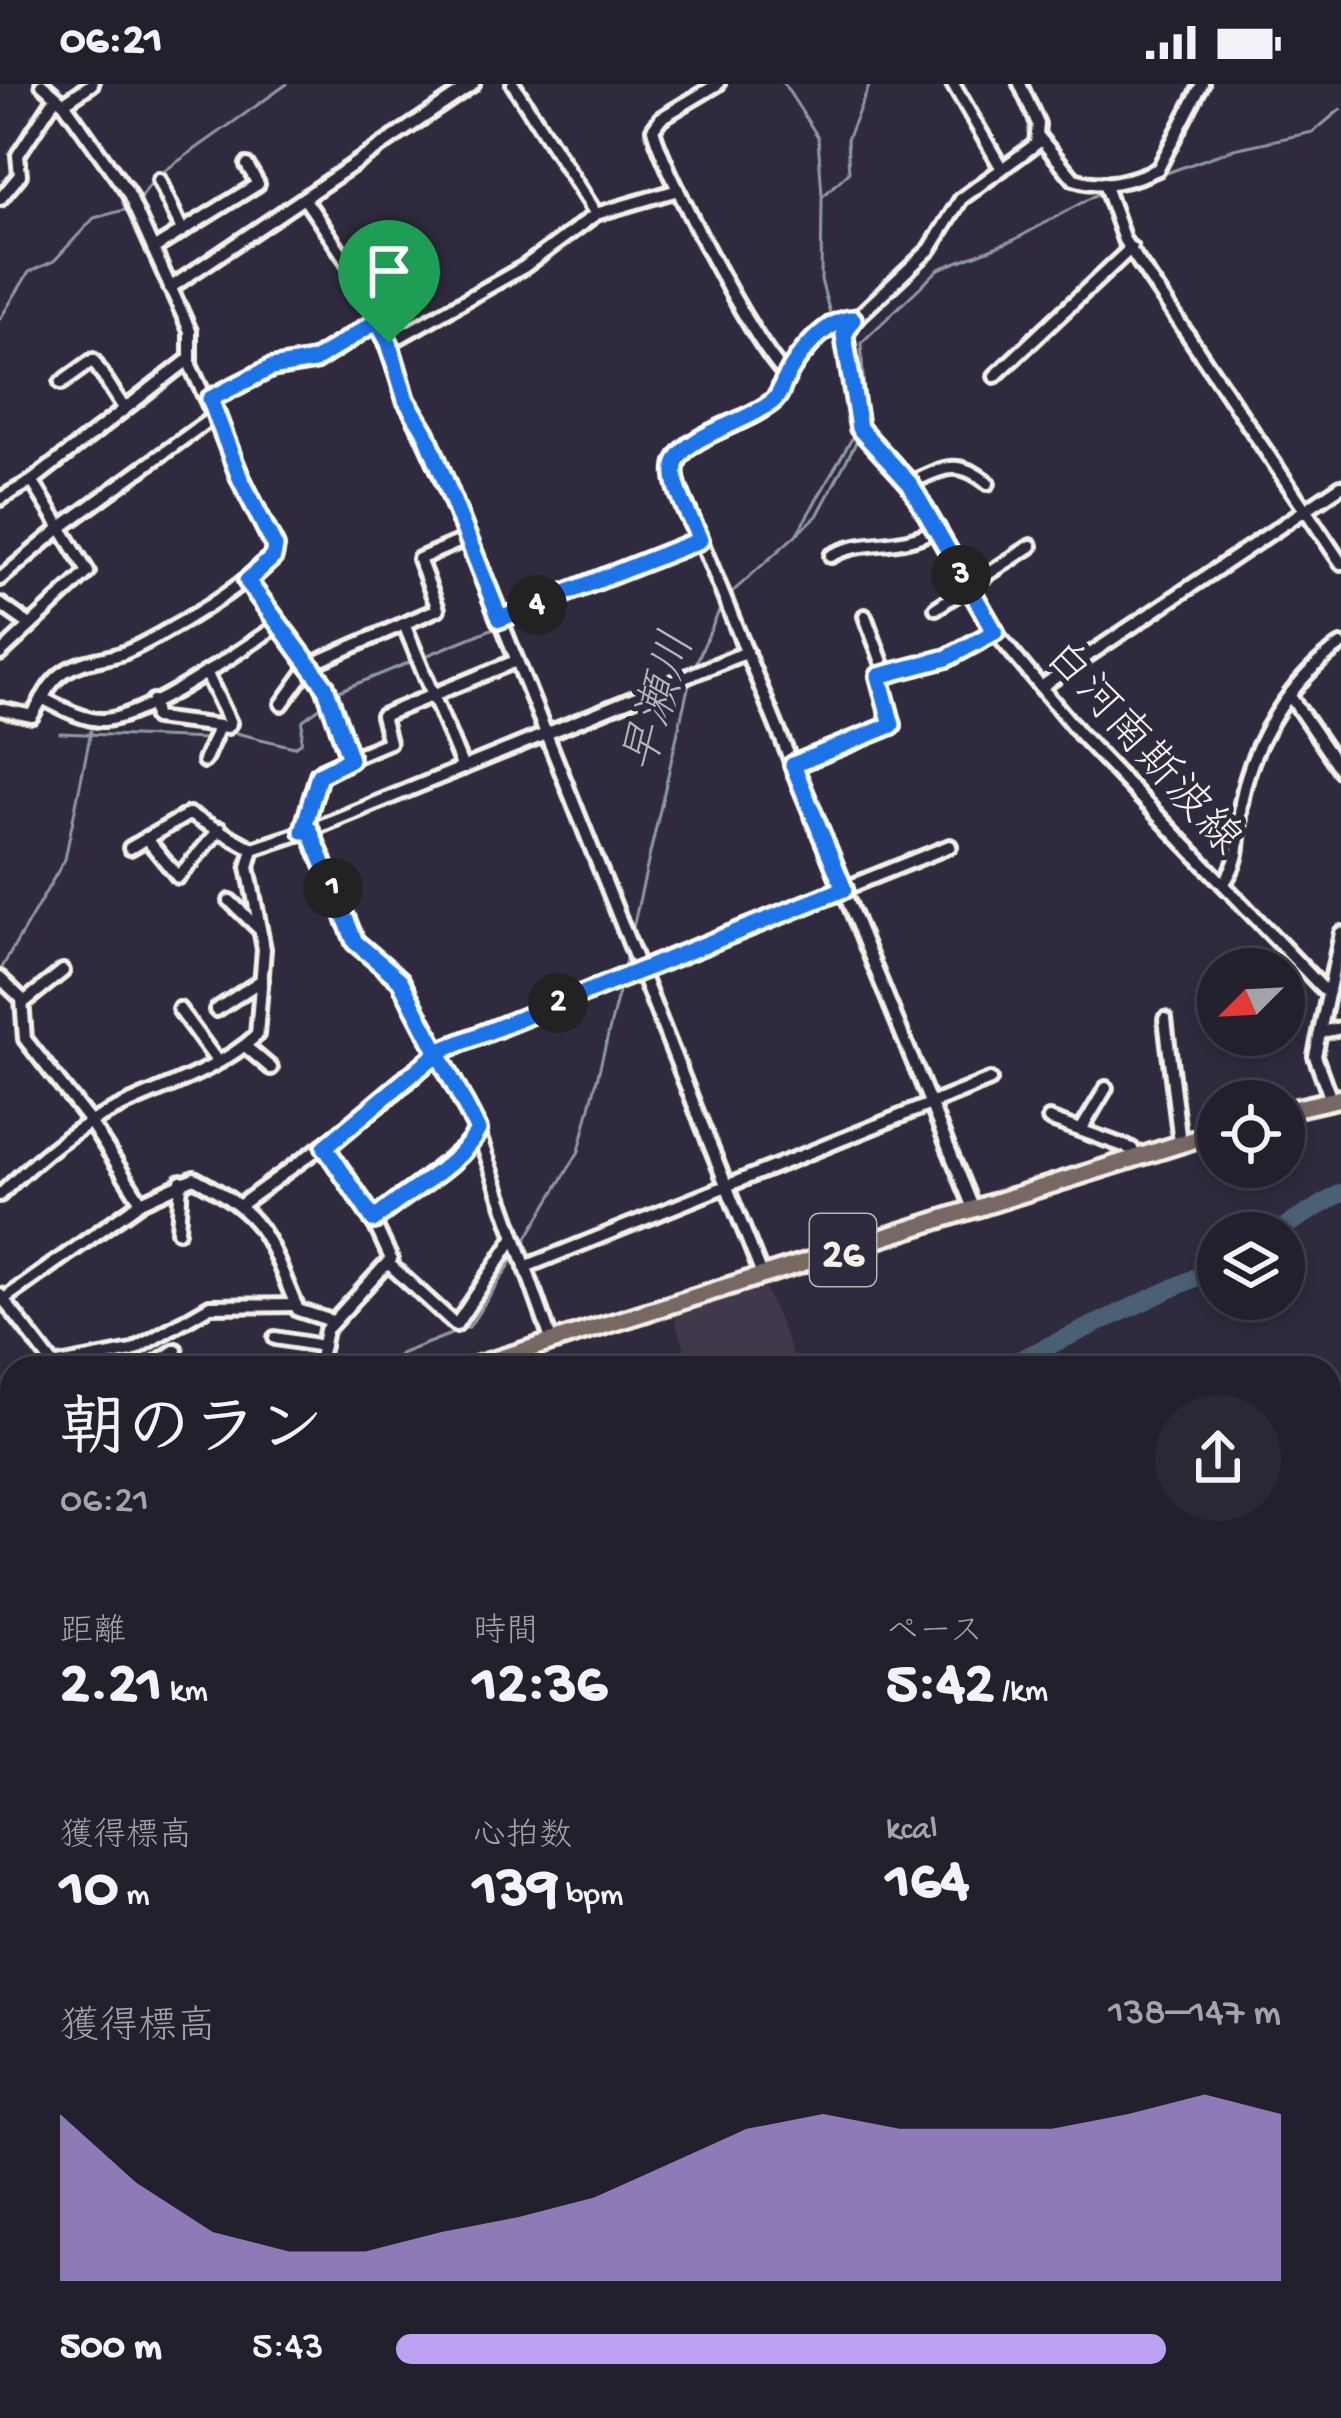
<!DOCTYPE html>
<html lang="ja">
<meta charset="utf-8">
<style>
:root{--surface:#23202e;--page:#2b2836;--text:#f1f3f6;--muted:#a3a3aa;--line:#403e4a;--accent:#bca0f2}
body{margin:0;font-family:"Gochi Hand","Klee One",sans-serif;background:var(--page);color:var(--text);height:100vh;display:flex;flex-direction:column;font-size:45px;white-space:nowrap}
*{box-sizing:border-box;margin:0}
p{font-size:39px;color:var(--muted)}
.icon{flex:none;width:66px;height:66px;fill:none;stroke:currentColor;stroke-width:2;stroke-linecap:round;stroke-linejoin:round}
.map{position:relative;flex:1;overflow:hidden}
.panel{position:absolute;left:0px;top:1272px;width:1341px;height:1062px;display:flex;flex-direction:column;background:var(--surface);border-radius:36px 36px 0 0;box-shadow:0 6px 18px #0003,0 0 0 3px var(--line)}
.panel>*{flex:none}
.needle{width:78px;rotate:246deg}
.controls{position:absolute;left:1197px;top:864px;display:grid;gap:24px}
.controls a{display:grid;place-items:center;width:108px;height:108px;border-radius:50%;background:var(--surface);box-shadow:0 6px 18px #0003,0 0 0 3px var(--line);font-size:60px}
.pin{position:absolute;display:grid;place-items:center;width:102px;height:102px;color:#fff;margin:-123px -51px;border-radius:50% 50% 50% 0;rotate:-45deg;box-shadow:0 0 12px #0007}
.pin .icon{rotate:45deg}
.km{position:absolute;width:60px;height:60px;margin:-30px;border-radius:50%;background:#222;color:#fff;font-size:33px;line-height:60px;text-align:center}
.round{display:grid;place-items:center;flex:none;width:126px;height:126px;border-radius:63px;background:var(--page)}
.headline{display:flex;align-items:center;justify-content:space-between;height:204px;padding:0 60px}
h1{font-size:66px;font-weight:700;line-height:90px}
.figures{display:grid;grid-template-columns:repeat(3,1fr);gap:18px;height:204px;padding:12px 60px}
.figures div{display:grid;align-content:center}
.figures b{font-size:60px;font-weight:700}
.figures small{font-size:33px;font-weight:400}
.figures p{font-size:33px}
.chart{height:336px;padding:24px 60px}
.chart p{display:flex;justify-content:space-between}
.chart svg{width:100%;height:216px;margin-top:12px;fill:var(--accent);opacity:.7}
ul{padding:0 60px;list-style:none;font-size:39px}
li{display:grid;grid-template-columns:192px 144px 1fr;align-items:center;height:90px}
li i{height:30px;border-radius:15px;background:var(--accent)}
.status{display:flex;justify-content:space-between;align-items:center;height:84px;padding:0 60px;background:var(--surface);direction:ltr}
.status svg{height:33px;fill:currentColor}
.map>svg:first-child{display:block}
.built{fill:#42384b}
.lines{fill:none;stroke-linecap:round;stroke-linejoin:round}
.stream{stroke:#8e9ba3;stroke-width:3}
.river{stroke:#4a6175;stroke-width:18}
.street-casing{stroke:#f4f1e8;stroke-width:20}
.secondary-casing{stroke:#f4f1e8;stroke-width:22}
.primary-casing{stroke:#f4f1e8;stroke-width:24}
.street{stroke:#2f2a3d;stroke-width:10}
.secondary{stroke:#2f2a3d;stroke-width:14}
.primary{stroke:#776864;stroke-width:15}
.route-casing{stroke:#fff;stroke-width:24}
.route{stroke:#1a73e8;stroke-width:15}
.labels{text-anchor:middle;stroke-width:10;stroke-linejoin:round;paint-order:stroke}
.shield{fill:#2f2a3d;stroke:#b9b5b5;stroke-width:3}
.shield-label{font-size:42px;font-weight:bold;fill:#f4f1e8}
.street-label{font-size:45px;fill:#f4f1e8;stroke:#2f2a3d}
.water-label{font-size:48px;font-style:italic;fill:#b0b7ba;stroke:#2f2a3d}
</style>
<div class="status"><b>06:21</b><svg viewBox="0 0 49 12"><path d="M0 12V9h3v3zM5 12V6h3v6zM10 12V3h3v9zM15 12V0h3v12zM26 1h20v11H26zM47 4h2v5h-2z"/></svg></div>
<div class="map">
<svg width="1341" height="2334" viewBox="0 0 1341 2334">
<rect width="100%" height="100%" fill="#2f2a3d"/>
<filter id="ink" filterUnits="userSpaceOnUse"><feTurbulence type="fractalNoise" baseFrequency=".00833" numOctaves="2"/><feDisplacementMap in="SourceGraphic" scale="24" xChannelSelector="R" yChannelSelector="G"/><feConvolveMatrix kernelMatrix="1 2 1 2 8 2 1 2 1" color-interpolation-filters="sRGB"/></filter>
<g filter="url(#ink)">
<!-- built -->
<path class="built" d="M764,1201L798,1284H691L673,1230Z"/>
<g class="lines">
<!-- stream -->
<g class="stream">
<path d="M784,0L818,53L822,111"/>
<path d="M1113,108L1234,65L1313,48L1341,25"/>
<path d="M139,115L156,93L287,0"/>
<path d="M831,233L821,196L822,113L849,88L847,55L870,0"/>
<path d="M0,235L29,188L54,177L94,134L128,125"/>
<path d="M788,305L814,267"/>
<path d="M866,341L861,259L939,185L1014,156L1103,107"/>
<path d="M671,373L688,353L717,342"/>
<path d="M667,387L672,398"/>
<path d="M795,453L854,351L840,253L831,246"/>
<path d="M709,489L721,519"/>
<path d="M729,511L817,432L861,349"/>
<path d="M511,539L698,464"/>
<path d="M423,573L494,544"/>
<path d="M693,586L723,518"/>
<path d="M334,609L413,577"/>
<path d="M60,649L207,655"/>
<path d="M236,649L294,663L301,659L303,636L324,621"/>
<path d="M632,848L690,595"/>
<path d="M0,887L65,775L91,647"/>
<path d="M623,889L627,870"/>
<path d="M522,1162L579,1067L621,899"/>
<path d="M383,1284L400,1270L469,1243L517,1170"/>
<path d="M0,1555L12,1551"/>
<path d="M1329,1854L1341,1843"/>
<path d="M607,2334L620,2322"/>
</g>
<!-- river -->
<g class="river">
<path d="M1274,1149L1341,1109"/>
<path d="M1001,1284L1218,1183"/>
<path d="M0,2000L12,1994"/>
</g>
<!-- street casing -->
<g class="street-casing">
<g id="street">
<path d="M513,0L596,130"/>
<path d="M718,0L661,34L653,45C665,90 754,261 786,291L830,240L853,235"/>
<path d="M953,0L1002,85"/>
<path d="M1020,0L1038,40L1036,60L961,115L930,165L845,245L859,343L910,399L995,548L1079,649L1328,910"/>
<path d="M64,19L92,0"/>
<path d="M1038,52L1074,95C1104,105 1131,97 1158,85L1202,0"/>
<path d="M159,96L182,146"/>
<path d="M1104,99L1124,156L1341,479"/>
<path d="M304,114L366,205L406,316L456,424L762,1191"/>
<path d="M0,115L20,91L18,71L56,13"/>
<path d="M153,165L258,100L247,81"/>
<path d="M170,204L473,0"/>
<path d="M389,259L524,183L596,130L678,106"/>
<path d="M786,291C775,353 674,335 675,393L973,1124"/>
<path d="M995,292L1131,164"/>
<path d="M61,299L93,276L124,324"/>
<path d="M210,315L271,284L314,277L377,237"/>
<path d="M910,399C944,384 957,374 988,399"/>
<path d="M0,415L32,397L188,276"/>
<path d="M831,472C864,453 896,468 938,444"/>
<path d="M0,495L63,442L216,331"/>
<path d="M247,497L325,602L349,675"/>
<path d="M0,520L30,541"/>
<path d="M936,524L1031,462"/>
<path d="M865,532L886,589"/>
<path d="M500,535L700,456"/>
<path d="M404,540L463,684"/>
<path d="M0,570L88,488L32,397"/>
<path d="M1041,603L1341,402"/>
<path d="M1290,612L1341,687"/>
<path d="M42,614C60,623 84,637 104,636C148,633 240,566 279,541"/>
<path d="M153,617L155,634L227,643L230,639L206,588"/>
<path d="M282,620L310,581L438,525L419,475L468,454"/>
<path d="M0,625L32,632C42,616 48,599 64,588C83,575 106,576 126,568C155,556 270,490 275,463L190,281V247L128,109L64,19L42,0"/>
<path d="M204,677L218,645"/>
<path d="M793,681L893,641L879,592L947,575L995,548"/>
<path d="M310,746L355,858L400,897L474,1037L552,1258"/>
<path d="M303,747L322,686L389,658L382,632L516,577"/>
<path d="M146,754L178,793L220,745"/>
<path d="M130,764L189,730L253,765"/>
<path d="M1223,800C1244,772 1237,751 1241,719C1251,658 1292,595 1341,561"/>
<path d="M230,817L258,844"/>
<path d="M0,894L22,915L25,955L90,1038L141,1118"/>
<path d="M23,919L63,887"/>
<path d="M179,925L217,977"/>
<path d="M216,926L262,896"/>
<path d="M1165,935L1180,1059"/>
<path d="M1321,948L1341,944"/>
<path d="M245,962L271,984"/>
<path d="M1331,1016L1315,972L1341,849"/>
<path d="M1049,1035L1132,1065L1136,1073"/>
<path d="M1081,1046L1106,1004"/>
<path d="M0,1111C27,1084 55,1059 89,1039C142,1008 210,994 257,951L264,865L248,783L253,765L310,746L747,568"/>
<path d="M243,1119L394,1010L440,967L950,762"/>
<path d="M373,1136L479,1051"/>
<path d="M178,1147L181,1097"/>
<path d="M389,1180L456,1241L514,1154"/>
<path d="M525,1183L990,996"/>
<path d="M0,1211L56,1284"/>
<path d="M4,1215L141,1118L194,1094C268,1132 267,1154 298,1226L332,1237"/>
<path d="M275,1254L323,1262"/>
<path d="M54,1282L132,1267L210,1222L296,1221"/>
<path d="M148,1284L176,1266"/>
<path d="M318,1284L326,1246L391,1175L373,1136L325,1063"/>
<path d="M0,1313L12,1303"/>
<path d="M1329,1318L1341,1312"/>
<path d="M1329,1388L1341,1382"/>
<path d="M0,1462L12,1474"/>
<path d="M1329,1464L1341,1458"/>
<path d="M0,1588L12,1578"/>
<path d="M1329,1688L1341,1663"/>
<path d="M1329,1733L1341,1747"/>
<path d="M0,1853L12,1849"/>
<path d="M0,1938L12,1937"/>
<path d="M1329,1977L1341,1964"/>
<path d="M1329,2137L1341,2132"/>
<path d="M729,2322V2334"/>
<path d="M795,2322L820,2327L837,2322"/>
<path d="M933,2322L939,2334"/>
<path d="M414,2334L418,2322"/>
<path d="M456,2334L458,2322"/>
<path d="M619,2334L632,2322"/>
<path d="M1081,2334L1094,2322"/>
</g>
</g>
<!-- secondary casing -->
<g class="secondary-casing">
<path id="secondary" d="M274,2334L316,2322"/>
</g>
<!-- primary casing -->
<g class="primary-casing">
<g id="primary">
<path d="M1284,1027L1341,1014"/>
<path d="M469,1284L1218,1048"/>
<path d="M0,1433L12,1429"/>
<path d="M0,2097L12,2118"/>
<path d="M121,2322L128,2334"/>
</g>
</g>
<!-- street -->
<use href="#street" class="street"/>
<!-- secondary -->
<use href="#secondary" class="secondary"/>
<!-- primary -->
<use href="#primary" class="primary"/>
</g>
</g>
<g class="lines" filter="url(#ink)">
<!-- route casing -->
<g class="route-casing">
<path id="route" d="M389,259L377,237L314,277L271,284L210,315L240,394L275,463L273,473L247,497L325,602L350,675L319,691L303,747L310,746L355,858L400,896L478,1046C460,1083 405,1107 374,1136L325,1063L440,967L844,805L793,681L892,641L879,592L947,574L995,548L910,400L859,344L844,251L853,235C826,235 797,272 786,294C780,303 782,310 772,318C746,339 690,350 677,376C667,397 692,435 700,456L500,535L426,349L406,316L389,259"/>
</g>
<!-- route -->
<use href="#route" class="route"/>
</g>
<g class="labels">
<!-- shield labels -->
<rect class="shield" x="810" y="1130" width="66" height="72" rx="9"/>
<g class="shield-label">
<text x="843" y="1181">26</text>
</g>
<!-- street labels -->
<g class="street-label">
<text transform="translate(1146 661) rotate(48)" y="16">白河南斯波線</text>
</g>
<!-- water labels -->
<g class="water-label">
<text transform="translate(655 617) rotate(-73)" y="17">早瀬川</text>
</g>
</g>
</svg>
<div class="controls">
<a><svg class="needle" viewBox="-14 -14 28 28"><path d="M0-13l5 13h-10z" fill="#e53935"/><path d="M0 13l5-13h-10z" fill="#a3a3aa"/></svg></a>
<a><svg class="icon" aria-label="locate" viewBox="0 0 24 24"><circle cx="12" cy="12" r="6"/><path d="M12 2v4M12 18v4M2 12h4M18 12h4"/></svg></a>
<a><svg class="icon" aria-label="layers" viewBox="0 0 24 24"><path d="M12 4l9 5-9 5-9-5zM3 14l9 5 9-5"/></svg></a>
</div>
<div class="pin" style="left:389px;top:259px;background:#1e9e55"><svg class="icon" aria-label="arrive" viewBox="0 0 24 24"><path d="M6 21V4h12l-3 4 3 4H6"/></svg></div>
<b class="km" style="left:333px;top:804px">1</b>
<b class="km" style="left:558px;top:919px">2</b>
<b class="km" style="left:961px;top:491px">3</b>
<b class="km" style="left:537px;top:521px">4</b>
<section class="panel">
<div class="headline"><div><h1>朝のラン</h1><p>06:21</p></div><a class="round"><svg class="icon" aria-label="share" viewBox="0 0 24 24"><path d="M12 15V3M7 8l5-5 5 5M5 13v7h14v-7"/></svg></a></div>
<div class="figures">
<div><p>距離</p><b>2.21<small> km</small></b></div>
<div><p>時間</p><b>12:36</b></div>
<div><p>ペース</p><b>5:42<small> /km</small></b></div>
</div>
<div class="figures">
<div><p>獲得標高</p><b>10<small> m</small></b></div>
<div><p>心拍数</p><b>139<small> bpm</small></b></div>
<div><p>kcal</p><b>164</b></div>
</div>
<div class="chart"><p><span>獲得標高</span>138–147 m</p>
<svg viewBox="0 0 160 44" preserveAspectRatio="none"><path d="M0 44V10L10 24L20 34L30 38L40 38L50 34L60 31L70 27L80 20L90 13L100 10L110 13L120 13L130 13L140 10L150 6L160 10V44z"/></svg>
</div>
<ul>
<li><b>500 m</b>5:43<i style="width:87%"></i></li>
</ul>
</section>
</div>
